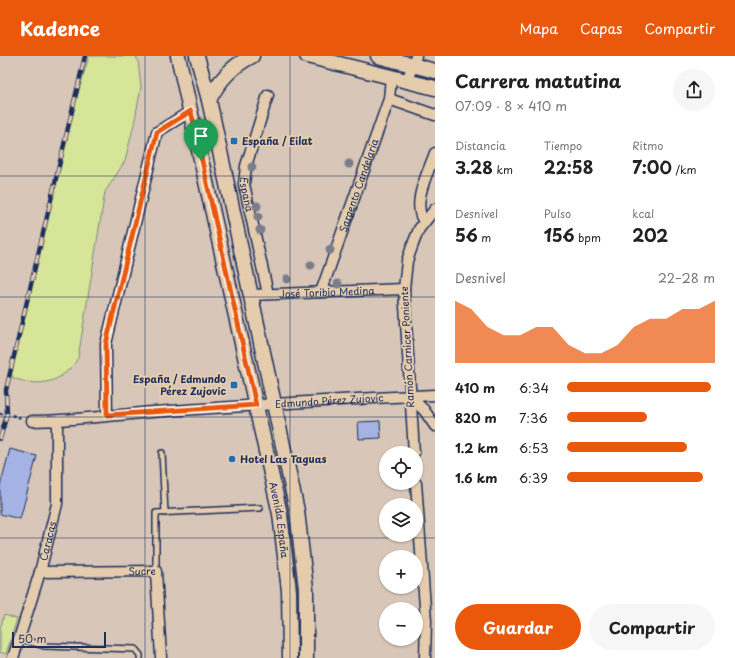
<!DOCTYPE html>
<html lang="es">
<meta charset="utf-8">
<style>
:root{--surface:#fff;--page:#f6f6f6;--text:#222;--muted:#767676;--accent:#ea580c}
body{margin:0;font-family:"Playpen Sans",sans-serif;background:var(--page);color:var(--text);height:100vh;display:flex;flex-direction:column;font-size:15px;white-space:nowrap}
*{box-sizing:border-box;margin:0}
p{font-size:13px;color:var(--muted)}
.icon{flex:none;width:22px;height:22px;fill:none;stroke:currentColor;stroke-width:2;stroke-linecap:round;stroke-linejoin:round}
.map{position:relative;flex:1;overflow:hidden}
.panel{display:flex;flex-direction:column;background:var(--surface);width:300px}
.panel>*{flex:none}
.fabs{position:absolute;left:379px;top:390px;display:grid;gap:8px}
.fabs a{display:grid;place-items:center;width:44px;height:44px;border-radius:50%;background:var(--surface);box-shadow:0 1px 3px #0004;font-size:20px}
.scale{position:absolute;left:12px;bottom:10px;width:94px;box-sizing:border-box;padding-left:4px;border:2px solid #1b2f5e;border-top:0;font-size:11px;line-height:14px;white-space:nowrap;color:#1b2f5e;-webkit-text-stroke:3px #e5ccad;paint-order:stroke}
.pin{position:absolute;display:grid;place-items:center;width:34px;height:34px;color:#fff;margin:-41px -17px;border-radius:50% 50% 50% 0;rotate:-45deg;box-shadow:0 0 4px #0007}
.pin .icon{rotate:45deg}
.round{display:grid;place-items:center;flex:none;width:42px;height:42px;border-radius:21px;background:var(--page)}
.overview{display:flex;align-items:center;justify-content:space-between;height:68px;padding:0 20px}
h1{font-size:18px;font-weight:700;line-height:30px}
.figures{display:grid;grid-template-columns:repeat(3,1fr);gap:6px;height:68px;padding:4px 20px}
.figures div{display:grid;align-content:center}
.figures b{font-size:17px;font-weight:700}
.figures small{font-size:11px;font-weight:400}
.figures p{font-size:11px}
.chart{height:112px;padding:8px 20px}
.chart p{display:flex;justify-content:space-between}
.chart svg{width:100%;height:72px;margin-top:4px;fill:var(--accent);opacity:.7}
.button{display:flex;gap:8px;margin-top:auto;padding:8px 20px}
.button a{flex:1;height:46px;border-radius:24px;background:var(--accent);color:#fff;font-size:16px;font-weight:700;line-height:46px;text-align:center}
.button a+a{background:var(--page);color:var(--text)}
ul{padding:0 20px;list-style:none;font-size:13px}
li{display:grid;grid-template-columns:64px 48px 1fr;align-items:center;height:30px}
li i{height:10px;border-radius:5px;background:var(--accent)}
header{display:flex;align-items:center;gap:24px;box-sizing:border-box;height:56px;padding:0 20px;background:var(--accent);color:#fff}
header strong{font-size:19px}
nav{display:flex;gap:22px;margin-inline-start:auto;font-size:14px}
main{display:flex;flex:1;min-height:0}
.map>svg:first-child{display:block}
.green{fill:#d7e598;stroke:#798a7b}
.building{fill:#a4b3e3;stroke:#1b2f5e}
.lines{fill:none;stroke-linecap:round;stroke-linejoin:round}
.lane-casing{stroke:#1b2f5e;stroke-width:8}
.street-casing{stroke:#1b2f5e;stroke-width:13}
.secondary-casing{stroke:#1b2f5e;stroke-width:17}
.path{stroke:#1b2f5e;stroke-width:2.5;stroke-dasharray:3 3;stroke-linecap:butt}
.lane{stroke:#e5ccad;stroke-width:5}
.street{stroke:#e5ccad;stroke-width:10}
.secondary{stroke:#e5ccad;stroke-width:14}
.rail-casing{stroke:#1b2f5e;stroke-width:4.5}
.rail{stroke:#e5ccad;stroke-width:3;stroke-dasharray:9;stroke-linecap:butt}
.tree{fill:#7a7d8a}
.route-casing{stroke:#fff;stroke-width:8}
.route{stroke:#ea580c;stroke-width:5}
.grid{fill:none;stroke:#1b2f5e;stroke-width:1;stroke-opacity:0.55}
.poi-dot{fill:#1f6fb2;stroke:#e5ccad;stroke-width:1.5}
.labels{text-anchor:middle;stroke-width:4;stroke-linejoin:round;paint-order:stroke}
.poi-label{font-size:10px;font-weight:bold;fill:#1b2f5e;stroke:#e5ccad;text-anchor:start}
.street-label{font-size:10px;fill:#1b2f5e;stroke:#e5ccad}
</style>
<header>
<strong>Kadence</strong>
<nav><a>Mapa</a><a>Capas</a><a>Compartir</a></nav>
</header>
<main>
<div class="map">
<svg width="435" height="602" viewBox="0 0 435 602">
<rect width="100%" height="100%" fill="#d8c7b8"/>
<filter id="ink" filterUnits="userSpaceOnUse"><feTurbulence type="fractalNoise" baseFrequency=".025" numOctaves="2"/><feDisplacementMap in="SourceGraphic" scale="8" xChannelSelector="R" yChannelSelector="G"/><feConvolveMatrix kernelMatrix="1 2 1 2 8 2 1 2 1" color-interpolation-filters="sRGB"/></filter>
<g filter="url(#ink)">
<!-- green -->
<g class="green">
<path d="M89,0H136L138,5L141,31L134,68L125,105L105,136L78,302C62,327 41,332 13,322L11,317L64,83Z"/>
<path d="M4,559L17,563L6,598L0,596V573Z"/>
</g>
<!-- building -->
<g class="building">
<path d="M380,365L381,382L359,383L358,366Z"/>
<path d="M10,393L37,400L20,463L0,458V430Z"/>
</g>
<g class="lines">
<!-- lane casing -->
<g class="lane-casing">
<g id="lane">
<path d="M162,397L165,457"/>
<path d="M156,515V457L260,452"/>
<path d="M19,582L44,590L135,593L140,599V602"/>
</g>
</g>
<!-- street casing -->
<g class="street-casing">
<g id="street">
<path d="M407,25L416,0"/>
<path id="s1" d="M268,39L246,110L244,128L268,238"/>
<path d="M389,43L435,59"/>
<path d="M424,166C411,147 428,117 435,97"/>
<path id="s2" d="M321,236L389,43L391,21"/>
<path id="s3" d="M251,239L404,233"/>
<path d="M409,340L424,354L435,370"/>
<path d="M107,359L106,288L157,76L191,55"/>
<path id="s4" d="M32,365C72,365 113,359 153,356C247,350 341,343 435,339"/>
<path d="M414,397L404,233L407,205L413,188L419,173L435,153"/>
<path d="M416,427L426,565L425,602"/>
<path id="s5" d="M40,516L156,515L161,602"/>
<path id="s6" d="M13,602L40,516L57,448V365"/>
</g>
</g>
<!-- secondary casing -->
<g class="secondary-casing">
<g id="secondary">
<path id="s7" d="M178,0L280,458L289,535L290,602"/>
<path d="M197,0L209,44L297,455L306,533V602"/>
<path d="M307,0L435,32"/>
<path d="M378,0L435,15"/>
<path d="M209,44C219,24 232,10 252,0"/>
</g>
</g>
<!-- path -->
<path class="path" d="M0,358H7L22,362"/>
<!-- lane -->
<use href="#lane" class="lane"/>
<!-- street -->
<use href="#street" class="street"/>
<!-- secondary -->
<use href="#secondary" class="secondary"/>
<!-- rail casing -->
<g class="rail-casing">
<path id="rail" d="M0,383L7,358L6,334L85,0"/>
</g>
<!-- rail -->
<use href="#rail" class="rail"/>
</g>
<!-- trees -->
<g class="tree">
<circle cx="349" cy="108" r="4.5"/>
<circle cx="252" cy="111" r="4.5"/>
<circle cx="257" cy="150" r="4.5"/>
<circle cx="258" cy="161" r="4.5"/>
<circle cx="260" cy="174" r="4.5"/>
<circle cx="330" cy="194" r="4.5"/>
<circle cx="311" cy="209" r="4.5"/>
<circle cx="287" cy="223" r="4.5"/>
<circle cx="338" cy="228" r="4.5"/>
</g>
</g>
<g class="lines" filter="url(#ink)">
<!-- route casing -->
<g class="route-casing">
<path id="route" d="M191,55L256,349L107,359L106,288L157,76Z"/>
</g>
<!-- route -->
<use href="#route" class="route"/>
</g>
<!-- grid -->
<path class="grid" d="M145,0V602M290,0V602M0,120H435M0,241H435M0,361H435M0,482H435"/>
<!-- markers -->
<g class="poi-dot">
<rect x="230" y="81" width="8" height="8" rx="2"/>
<rect x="230" y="325" width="8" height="8" rx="2"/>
<circle cx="232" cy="403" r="4"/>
</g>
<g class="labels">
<!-- poi labels -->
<g class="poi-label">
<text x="242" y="89">España / Eilat</text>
<text x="226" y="327" text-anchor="end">España / Edmundo<tspan x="226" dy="12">Pérez Zujovic</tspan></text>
<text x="240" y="407">Hotel Las Taguas</text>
</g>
<!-- street labels -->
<g class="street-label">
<text dy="4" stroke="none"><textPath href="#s2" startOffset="113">Sargento Candelaria</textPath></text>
<text dy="4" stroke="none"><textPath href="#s1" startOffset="103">España</textPath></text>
<text dy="4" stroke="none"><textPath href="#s3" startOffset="76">José Toribio Medina</textPath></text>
<text transform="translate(407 291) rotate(-93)" y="4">Ramón Carnicer Poniente</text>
<text dy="4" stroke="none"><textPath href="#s4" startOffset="298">Edmundo Pérez Zujovic</textPath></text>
<text dy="4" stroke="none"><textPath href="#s7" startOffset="475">Avenida España</textPath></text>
<text dy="4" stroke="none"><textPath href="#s6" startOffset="122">Caracas</textPath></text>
<text dy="4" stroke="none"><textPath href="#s5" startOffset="102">Sucre</textPath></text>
</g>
</g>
</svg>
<div class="fabs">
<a><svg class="icon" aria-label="locate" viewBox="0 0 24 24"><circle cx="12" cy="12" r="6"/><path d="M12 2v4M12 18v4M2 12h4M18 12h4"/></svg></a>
<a><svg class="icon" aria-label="layers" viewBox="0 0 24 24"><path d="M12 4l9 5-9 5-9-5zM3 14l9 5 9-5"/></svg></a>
<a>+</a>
<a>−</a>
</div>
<div class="scale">50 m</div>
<div class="pin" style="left:201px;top:104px;background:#1e9e55"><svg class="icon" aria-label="arrive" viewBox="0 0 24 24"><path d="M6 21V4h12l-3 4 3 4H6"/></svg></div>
</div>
<section class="panel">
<div class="overview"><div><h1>Carrera matutina</h1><p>07:09 · 8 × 410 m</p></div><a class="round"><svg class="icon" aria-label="share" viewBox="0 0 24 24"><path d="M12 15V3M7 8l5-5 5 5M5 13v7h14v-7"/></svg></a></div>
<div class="figures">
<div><p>Distancia</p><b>3.28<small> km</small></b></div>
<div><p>Tiempo</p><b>22:58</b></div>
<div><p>Ritmo</p><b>7:00<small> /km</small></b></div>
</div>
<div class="figures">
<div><p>Desnivel</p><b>56<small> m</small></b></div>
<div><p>Pulso</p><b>156<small> bpm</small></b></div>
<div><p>kcal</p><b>202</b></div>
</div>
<div class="chart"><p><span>Desnivel</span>22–28 m</p>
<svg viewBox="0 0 160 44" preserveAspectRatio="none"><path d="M0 44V6L10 11L20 22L30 27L40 27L50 22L60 22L70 33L80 38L90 38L100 33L110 22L120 17L130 17L140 11L150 11L160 6V44z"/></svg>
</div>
<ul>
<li><b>410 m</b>6:34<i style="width:97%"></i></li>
<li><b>820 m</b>7:36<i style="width:54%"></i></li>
<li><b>1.2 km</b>6:53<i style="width:81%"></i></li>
<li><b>1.6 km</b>6:39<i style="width:92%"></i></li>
</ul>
<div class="button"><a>Guardar</a><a>Compartir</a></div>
</section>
</main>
